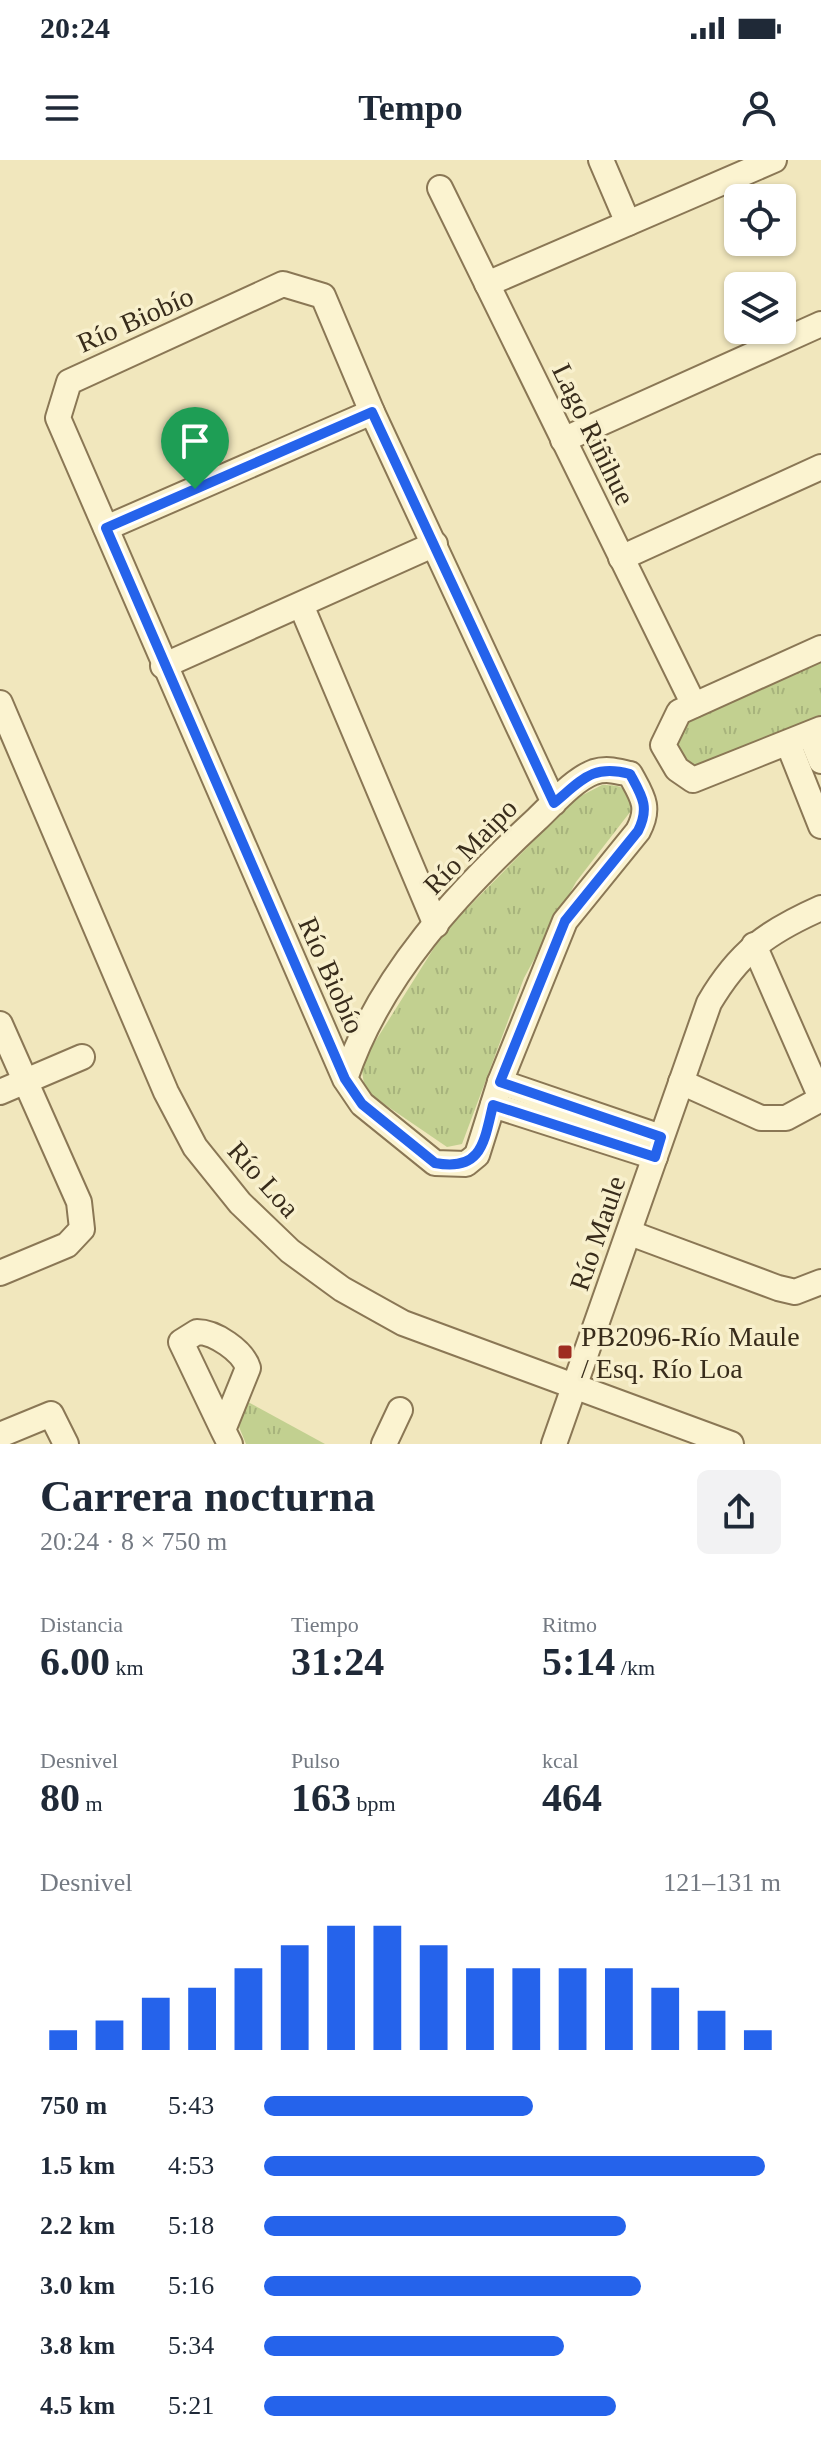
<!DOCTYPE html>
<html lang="es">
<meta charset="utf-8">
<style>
:root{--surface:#fff;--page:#f2f2f3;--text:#1f2937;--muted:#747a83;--accent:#2563eb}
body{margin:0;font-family:"Times New Roman",serif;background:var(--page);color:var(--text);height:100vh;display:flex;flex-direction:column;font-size:30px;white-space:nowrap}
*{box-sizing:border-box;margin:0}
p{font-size:26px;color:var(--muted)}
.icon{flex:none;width:44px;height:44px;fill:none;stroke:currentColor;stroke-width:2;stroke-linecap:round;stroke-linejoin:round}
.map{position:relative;height:1284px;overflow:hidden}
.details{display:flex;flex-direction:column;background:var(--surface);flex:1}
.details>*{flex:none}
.tools{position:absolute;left:724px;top:24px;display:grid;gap:16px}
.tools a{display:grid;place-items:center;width:72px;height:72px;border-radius:12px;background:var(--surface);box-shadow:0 2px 6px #0004;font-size:40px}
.pin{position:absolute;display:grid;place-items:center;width:68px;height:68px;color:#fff;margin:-82px -34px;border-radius:50% 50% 50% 0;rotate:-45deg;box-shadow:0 0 8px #0007}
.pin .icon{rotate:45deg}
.round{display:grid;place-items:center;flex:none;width:84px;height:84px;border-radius:12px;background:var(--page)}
.headline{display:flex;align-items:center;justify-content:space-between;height:136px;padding:0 40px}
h1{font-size:44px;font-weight:700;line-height:60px}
.metrics{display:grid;grid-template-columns:repeat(3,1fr);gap:12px;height:136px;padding:8px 40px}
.metrics div{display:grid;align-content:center}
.metrics b{font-size:40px;font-weight:700}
.metrics small{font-size:22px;font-weight:400}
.metrics p{font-size:22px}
.chart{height:224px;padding:16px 40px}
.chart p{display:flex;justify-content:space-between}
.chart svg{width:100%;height:144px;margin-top:8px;stroke:var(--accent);stroke-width:6}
ul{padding:0 40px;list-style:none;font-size:26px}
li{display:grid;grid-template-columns:128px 96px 1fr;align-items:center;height:60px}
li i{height:20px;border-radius:10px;background:var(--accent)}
.status{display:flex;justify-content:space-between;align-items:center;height:56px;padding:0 40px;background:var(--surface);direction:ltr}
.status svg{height:22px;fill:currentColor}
header{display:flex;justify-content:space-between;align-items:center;height:104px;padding:0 40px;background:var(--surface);font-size:36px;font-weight:700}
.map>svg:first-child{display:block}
.park{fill:url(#park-tufts)}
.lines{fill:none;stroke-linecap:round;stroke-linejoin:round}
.street-casing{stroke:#8a7755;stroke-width:28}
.street{stroke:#fbf3d0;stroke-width:24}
.route-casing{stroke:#fff;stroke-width:16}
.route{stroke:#2563eb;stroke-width:10}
.poi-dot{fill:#9e2c20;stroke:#f8f0cd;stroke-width:3}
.labels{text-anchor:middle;stroke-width:7;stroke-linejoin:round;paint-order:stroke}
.street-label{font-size:28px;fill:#382c1b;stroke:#f8f0cd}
.poi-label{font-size:28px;fill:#382c1b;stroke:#f8f0cd;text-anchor:start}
</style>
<div class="status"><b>20:24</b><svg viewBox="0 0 49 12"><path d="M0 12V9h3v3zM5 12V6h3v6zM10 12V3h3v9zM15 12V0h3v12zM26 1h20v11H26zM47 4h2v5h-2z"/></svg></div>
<header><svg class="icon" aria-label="menu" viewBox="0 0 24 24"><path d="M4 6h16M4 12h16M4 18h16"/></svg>Tempo<svg class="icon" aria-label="person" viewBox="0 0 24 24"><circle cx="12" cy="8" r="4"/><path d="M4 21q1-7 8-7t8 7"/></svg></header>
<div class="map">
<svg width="821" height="1284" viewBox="0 0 821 1284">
<defs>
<pattern id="park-tufts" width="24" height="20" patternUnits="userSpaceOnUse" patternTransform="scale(2)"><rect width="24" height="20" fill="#c2d090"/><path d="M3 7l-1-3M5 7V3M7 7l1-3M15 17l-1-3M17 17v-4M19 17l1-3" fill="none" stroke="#a7b37c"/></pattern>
</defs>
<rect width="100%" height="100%" fill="#f1e7bd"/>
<!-- park -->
<g class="park">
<path d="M821,492V560L692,614L669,585L681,555Z"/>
<path d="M602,625C622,625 628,627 634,647L576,722L524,818L462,984L447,987L365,931L361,904L444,772L575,639Z"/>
<path d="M248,1242L325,1284H246L237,1262Z"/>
</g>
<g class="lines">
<!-- street casing -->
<g class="street-casing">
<g id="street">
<path d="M601,0L628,63"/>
<path d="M440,28L694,545"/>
<path d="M487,124L774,0"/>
<path d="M563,280L821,164"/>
<path d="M106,368L372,252"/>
<path d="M621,398L821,307"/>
<path d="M301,445L436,765"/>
<path d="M821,488L679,552L663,585L677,609L693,620L821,569"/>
<path d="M163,506L435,384"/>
<path d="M0,543L166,932L195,987L240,1043L290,1091L342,1129L403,1163L731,1284"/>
<path d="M810,574L821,601"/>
<path d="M788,583L821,666"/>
<path d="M754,785L821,938"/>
<path d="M0,864L79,1042L82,1069L67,1085L0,1113"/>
<path d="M345,919C379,816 459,731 537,659C553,644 573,620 594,612C607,608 616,611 630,614C642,636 651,647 638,671L565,761L500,922L477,995L466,1004L435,1003L362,944L345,919L58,258L69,222L283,124L323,136L372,252L554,643"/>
<path d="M500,922L661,977"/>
<path d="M681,922L761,958H786L821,939"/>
<path d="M0,932L82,897"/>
<path d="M493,945L655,997"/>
<path d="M630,1073L778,1128L795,1132L821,1122"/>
<path d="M223,1270L248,1208C243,1191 215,1172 197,1172L181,1182L223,1270L230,1284"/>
<path d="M0,1275L51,1254L66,1284"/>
<path d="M384,1284L400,1250"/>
<path d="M554,1284L709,843C739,792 767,772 821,748"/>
</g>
</g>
<!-- street -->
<use href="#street" class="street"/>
</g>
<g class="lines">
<!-- route casing -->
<g class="route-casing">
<path id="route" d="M372,252L554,643C582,620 592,604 630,614C642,636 650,647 638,671L565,761L500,922L661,977L655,997L493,945C484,982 482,1012 435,1003L362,944L345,919L106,368Z"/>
</g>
<!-- route -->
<use href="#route" class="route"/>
</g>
<!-- markers -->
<rect class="poi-dot" x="557" y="1184" width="16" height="16" rx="4"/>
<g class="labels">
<!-- street labels -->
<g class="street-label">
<text transform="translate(135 159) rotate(-24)" y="10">Río Biobío</text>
<text transform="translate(594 274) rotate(64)" y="10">Lago Riñihue</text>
<text transform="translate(470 686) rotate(-46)" y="10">Río Maipo</text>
<text transform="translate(332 815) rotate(66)" y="10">Río Biobío</text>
<text transform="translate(264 1019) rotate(48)" y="10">Río Loa</text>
<text transform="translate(597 1073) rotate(-71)" y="10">Río Maule</text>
</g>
<!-- poi labels -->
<g class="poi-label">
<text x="581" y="1186">PB2096-Río Maule<tspan x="581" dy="32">/ Esq. Río Loa</tspan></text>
</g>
</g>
</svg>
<div class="tools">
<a><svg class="icon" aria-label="locate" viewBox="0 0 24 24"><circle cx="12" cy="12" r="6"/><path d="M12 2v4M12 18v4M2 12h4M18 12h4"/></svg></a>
<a><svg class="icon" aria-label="layers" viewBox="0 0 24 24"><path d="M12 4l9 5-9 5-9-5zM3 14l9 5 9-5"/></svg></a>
</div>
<div class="pin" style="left:195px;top:329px;background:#1e9e55"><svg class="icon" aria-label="arrive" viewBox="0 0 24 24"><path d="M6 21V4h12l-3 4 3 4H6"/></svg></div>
</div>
<section class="details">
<div class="headline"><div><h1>Carrera nocturna</h1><p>20:24 · 8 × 750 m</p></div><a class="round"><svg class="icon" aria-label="share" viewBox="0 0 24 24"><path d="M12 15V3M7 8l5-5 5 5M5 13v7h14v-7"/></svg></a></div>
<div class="metrics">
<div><p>Distancia</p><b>6.00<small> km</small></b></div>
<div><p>Tiempo</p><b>31:24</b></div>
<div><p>Ritmo</p><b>5:14<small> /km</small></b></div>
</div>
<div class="metrics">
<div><p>Desnivel</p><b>80<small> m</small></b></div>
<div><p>Pulso</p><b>163<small> bpm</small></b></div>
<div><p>kcal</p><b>464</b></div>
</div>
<div class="chart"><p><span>Desnivel</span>121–131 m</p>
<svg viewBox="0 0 160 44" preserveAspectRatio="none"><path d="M5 44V38M15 44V35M25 44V28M35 44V25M45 44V19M55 44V12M65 44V6M75 44V6M85 44V12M95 44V19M105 44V19M115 44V19M125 44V19M135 44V25M145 44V32M155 44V38"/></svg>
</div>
<ul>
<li><b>750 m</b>5:43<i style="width:52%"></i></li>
<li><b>1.5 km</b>4:53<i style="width:97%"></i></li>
<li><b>2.2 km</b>5:18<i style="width:70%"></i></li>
<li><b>3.0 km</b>5:16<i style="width:73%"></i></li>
<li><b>3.8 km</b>5:34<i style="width:58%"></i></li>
<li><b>4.5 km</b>5:21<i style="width:68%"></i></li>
</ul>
</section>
